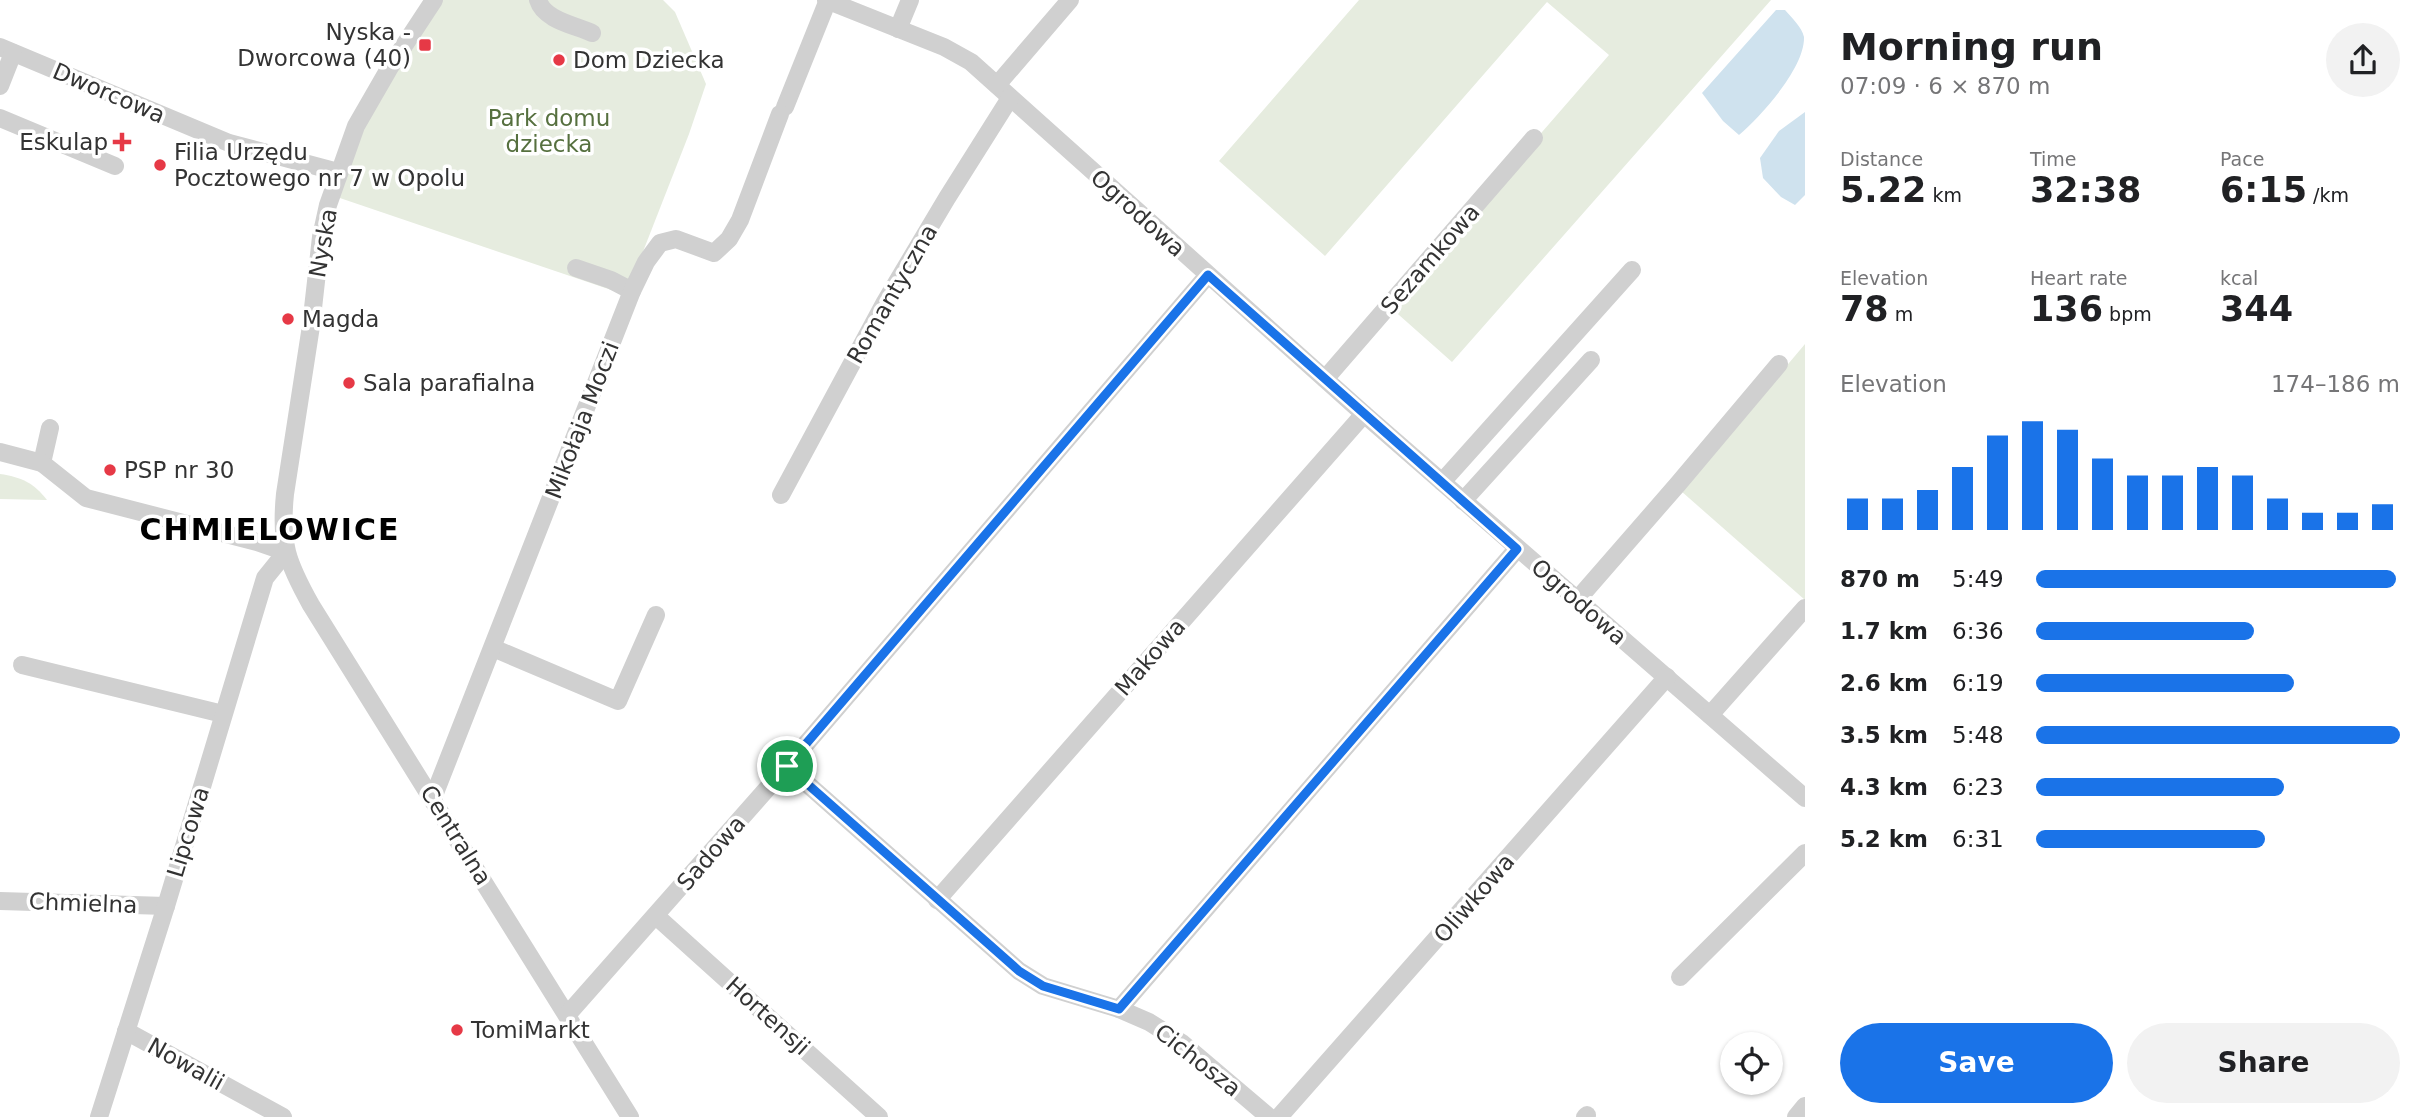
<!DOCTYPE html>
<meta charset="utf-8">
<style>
:root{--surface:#fff;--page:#f2f2f2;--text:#202124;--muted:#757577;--accent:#1a73e8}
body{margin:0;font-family:"DejaVu Sans",sans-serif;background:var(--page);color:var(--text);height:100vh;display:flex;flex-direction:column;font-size:26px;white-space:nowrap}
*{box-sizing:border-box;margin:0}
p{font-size:23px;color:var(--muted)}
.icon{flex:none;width:38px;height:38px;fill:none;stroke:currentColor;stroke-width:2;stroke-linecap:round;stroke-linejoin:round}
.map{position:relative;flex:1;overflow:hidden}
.sheet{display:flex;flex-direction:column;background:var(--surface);width:630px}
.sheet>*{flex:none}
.fabs{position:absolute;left:1720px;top:1032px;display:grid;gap:14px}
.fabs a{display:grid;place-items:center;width:63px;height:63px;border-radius:50%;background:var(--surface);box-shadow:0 2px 5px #0004;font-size:35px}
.pin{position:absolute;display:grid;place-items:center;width:60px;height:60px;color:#fff;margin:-30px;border:4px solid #fff;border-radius:50%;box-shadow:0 2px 7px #0007}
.round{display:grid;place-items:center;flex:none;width:74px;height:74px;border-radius:37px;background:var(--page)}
.overview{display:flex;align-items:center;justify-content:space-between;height:119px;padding:0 35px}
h1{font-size:38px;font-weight:700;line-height:52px}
.stats{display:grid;grid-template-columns:repeat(3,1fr);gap:10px;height:119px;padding:7px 35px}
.stats div{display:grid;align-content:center}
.stats b{font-size:35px;font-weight:700}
.stats small{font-size:19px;font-weight:400}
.stats p{font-size:19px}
.chart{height:196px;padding:14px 35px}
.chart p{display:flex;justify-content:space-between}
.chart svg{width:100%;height:126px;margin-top:7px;stroke:var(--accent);stroke-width:6}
.button{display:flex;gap:14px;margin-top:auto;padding:14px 35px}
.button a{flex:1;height:80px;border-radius:42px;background:var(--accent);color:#fff;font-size:28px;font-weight:700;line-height:80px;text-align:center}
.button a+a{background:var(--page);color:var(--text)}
ul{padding:0 35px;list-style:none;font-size:23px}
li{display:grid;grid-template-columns:112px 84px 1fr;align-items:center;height:52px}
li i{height:18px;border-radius:9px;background:var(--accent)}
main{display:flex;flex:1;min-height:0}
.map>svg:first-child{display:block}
.green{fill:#e6ecdf}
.water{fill:#cfe2ee}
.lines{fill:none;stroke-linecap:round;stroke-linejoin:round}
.minor{stroke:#d0d0d0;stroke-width:18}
.route-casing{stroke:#fff;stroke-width:14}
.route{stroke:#1a73e8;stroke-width:9}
.poi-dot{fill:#e63946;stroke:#fff;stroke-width:2.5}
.labels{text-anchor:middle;stroke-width:7;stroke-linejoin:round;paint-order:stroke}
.poi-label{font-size:23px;fill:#333;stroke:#fff;text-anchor:start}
.street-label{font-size:23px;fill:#333;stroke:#fff}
.park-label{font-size:23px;fill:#56703f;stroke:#fff}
.district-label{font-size:30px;font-weight:bold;letter-spacing:2px;fill:#000;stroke:#fff}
</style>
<main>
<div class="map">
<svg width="1805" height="1117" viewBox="0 0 1805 1117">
<rect width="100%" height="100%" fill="#fff"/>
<!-- green -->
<g class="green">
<path d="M434,0H663L675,12L706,84L689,134L626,295L331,195L338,172Z"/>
<path d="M1359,0H1771L1452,362L1390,307L1609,55L1547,2L1325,256L1219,161Z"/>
<path d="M1805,344V600L1681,491Z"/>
<path d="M0,474C21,477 34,483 47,500L0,499Z"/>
</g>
<!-- water -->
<g class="water">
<path d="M1776,10H1785C1791,17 1802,27 1804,37C1805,68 1761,116 1739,135L1723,121L1702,93Z"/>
<path d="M1805,112V195L1795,205L1781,197L1763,178L1760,158L1779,131Z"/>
</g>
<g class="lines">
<!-- minor -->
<g class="minor">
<path d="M434,0L390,67L356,126L328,205L321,237L311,326L285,494C280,544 287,562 311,605L630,1117"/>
<path d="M538,0C544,20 574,25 592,33"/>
<path d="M826,0L944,47L971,62L1364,414L1805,798"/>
<path d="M898,29L910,0"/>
<path d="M0,47L229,143L338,172"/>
<path d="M997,85L1070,0"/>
<path d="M0,86L13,53"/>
<path d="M785,107L828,0"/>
<path d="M0,118L115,166"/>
<path d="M576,268L611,280L632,291"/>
<path d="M1325,379L1534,138"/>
<path d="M50,428L42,463L86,498L257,542L286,552"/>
<path d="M0,452L42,463"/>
<path d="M1442,482L1632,270"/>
<path d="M781,495L885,302L947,198L1010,98"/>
<path d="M1463,501L1591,360"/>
<path d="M1577,600L1678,484L1779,364"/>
<path d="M493,648L618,701L656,615"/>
<path d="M22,665L223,714"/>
<path d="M1710,715L1805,608"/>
<path d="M787,766L1019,971L1043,986L1119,1009L1149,1022L1182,1043L1269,1117"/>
<path d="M433,798L632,291L646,262L660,243L676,239L714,253L729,239L740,220L780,114"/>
<path d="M937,900L1364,414"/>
<path d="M0,901L166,906"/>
<path d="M656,916L879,1117"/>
<path d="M1680,977L1805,853"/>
<path d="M1119,1009L1517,549"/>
<path d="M568,1014L787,766L1208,275"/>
<path d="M126,1031L283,1117"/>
<path d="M99,1117L166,906L265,578L286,552"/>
<path d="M1279,1117L1667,677"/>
<path d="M1585,1117L1587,1115"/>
<path d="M1796,1117L1805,1106"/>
</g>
</g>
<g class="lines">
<!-- route casing -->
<g class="route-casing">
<path id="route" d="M1208,275L1517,549L1119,1009L1043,986L1019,971L787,766Z"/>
</g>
<!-- route -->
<use href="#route" class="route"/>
</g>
<!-- markers -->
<g class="poi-dot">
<rect x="418" y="38" width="14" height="14" rx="3.5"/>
<circle cx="559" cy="60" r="7"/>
<path d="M118.5 131.5h7v7h7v7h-7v7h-7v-7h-7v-7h7z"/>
<circle cx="160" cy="165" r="7"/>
<circle cx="288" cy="319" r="7"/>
<circle cx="349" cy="383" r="7"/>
<circle cx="110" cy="470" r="7"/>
<circle cx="457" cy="1030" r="7"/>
</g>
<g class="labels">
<!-- poi labels -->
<g class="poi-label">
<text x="411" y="40" text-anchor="end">Nyska -<tspan x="411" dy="26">Dworcowa (40)</tspan></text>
<text x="573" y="68">Dom Dziecka</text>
<text x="108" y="150" text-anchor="end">Eskulap</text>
<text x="174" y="160">Filia Urzędu<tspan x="174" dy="26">Pocztowego nr 7 w Opolu</tspan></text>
<text x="302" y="327">Magda</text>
<text x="363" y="391">Sala parafialna</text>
<text x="124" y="478">PSP nr 30</text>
<text x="471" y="1038">TomiMarkt</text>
</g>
<!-- street labels -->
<g class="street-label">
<text transform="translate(109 93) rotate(23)" y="8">Dworcowa</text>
<text transform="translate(1138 213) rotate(42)" y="8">Ogrodowa</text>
<text transform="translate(323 243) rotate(-80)" y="8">Nyska</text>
<text transform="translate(1430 259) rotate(-49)" y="8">Sezamkowa</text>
<text transform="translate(892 294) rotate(-60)" y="8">Romantyczna</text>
<text transform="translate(582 420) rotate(-69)" y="8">Mikołaja Moczi</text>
<text transform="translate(1579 602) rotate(41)" y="8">Ogrodowa</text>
<text transform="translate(1150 657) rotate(-49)" y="8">Makowa</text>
<text transform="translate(188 832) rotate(-73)" y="8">Lipcowa</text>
<text transform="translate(456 835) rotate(58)" y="8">Centralna</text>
<text transform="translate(711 853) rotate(-49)" y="8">Sadowa</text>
<text transform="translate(1474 898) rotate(-49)" y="8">Oliwkowa</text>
<text transform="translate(83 903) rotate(2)" y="8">Chmielna</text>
<text transform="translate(768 1016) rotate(42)" y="8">Hortensji</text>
<text transform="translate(1198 1060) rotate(38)" y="8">Cichosza</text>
<text transform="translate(186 1064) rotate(29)" y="8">Nowalii</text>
</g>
<!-- park labels -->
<g class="park-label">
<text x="549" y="126">Park domu<tspan x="549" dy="26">dziecka</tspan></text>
</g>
<!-- district labels -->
<g class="district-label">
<text x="270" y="540">CHMIELOWICE</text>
</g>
</g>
</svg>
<div class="fabs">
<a><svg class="icon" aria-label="locate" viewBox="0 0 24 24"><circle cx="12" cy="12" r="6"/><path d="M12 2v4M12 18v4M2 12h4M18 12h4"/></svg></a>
</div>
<div class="pin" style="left:787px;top:766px;background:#1e9e55"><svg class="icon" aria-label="arrive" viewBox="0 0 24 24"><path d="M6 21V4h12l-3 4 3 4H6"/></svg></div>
</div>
<section class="sheet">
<div class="overview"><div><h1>Morning run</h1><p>07:09 · 6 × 870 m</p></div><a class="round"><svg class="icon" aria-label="share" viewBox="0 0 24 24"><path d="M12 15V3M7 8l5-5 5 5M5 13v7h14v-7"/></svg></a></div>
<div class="stats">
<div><p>Distance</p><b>5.22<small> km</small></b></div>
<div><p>Time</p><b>32:38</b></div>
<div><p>Pace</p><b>6:15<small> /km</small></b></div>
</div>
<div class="stats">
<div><p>Elevation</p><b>78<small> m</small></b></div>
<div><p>Heart rate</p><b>136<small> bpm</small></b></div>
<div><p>kcal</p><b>344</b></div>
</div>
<div class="chart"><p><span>Elevation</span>174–186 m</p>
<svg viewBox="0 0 160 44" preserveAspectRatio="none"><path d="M5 44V33M15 44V33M25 44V30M35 44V22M45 44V11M55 44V6M65 44V9M75 44V19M85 44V25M95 44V25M105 44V22M115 44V25M125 44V33M135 44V38M145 44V38M155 44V35"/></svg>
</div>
<ul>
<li><b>870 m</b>5:49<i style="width:99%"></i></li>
<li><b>1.7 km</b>6:36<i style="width:60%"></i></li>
<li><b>2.6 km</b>6:19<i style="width:71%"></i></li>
<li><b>3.5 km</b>5:48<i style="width:100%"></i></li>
<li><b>4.3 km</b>6:23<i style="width:68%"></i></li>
<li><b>5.2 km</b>6:31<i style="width:63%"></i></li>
</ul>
<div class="button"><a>Save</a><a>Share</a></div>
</section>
</main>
